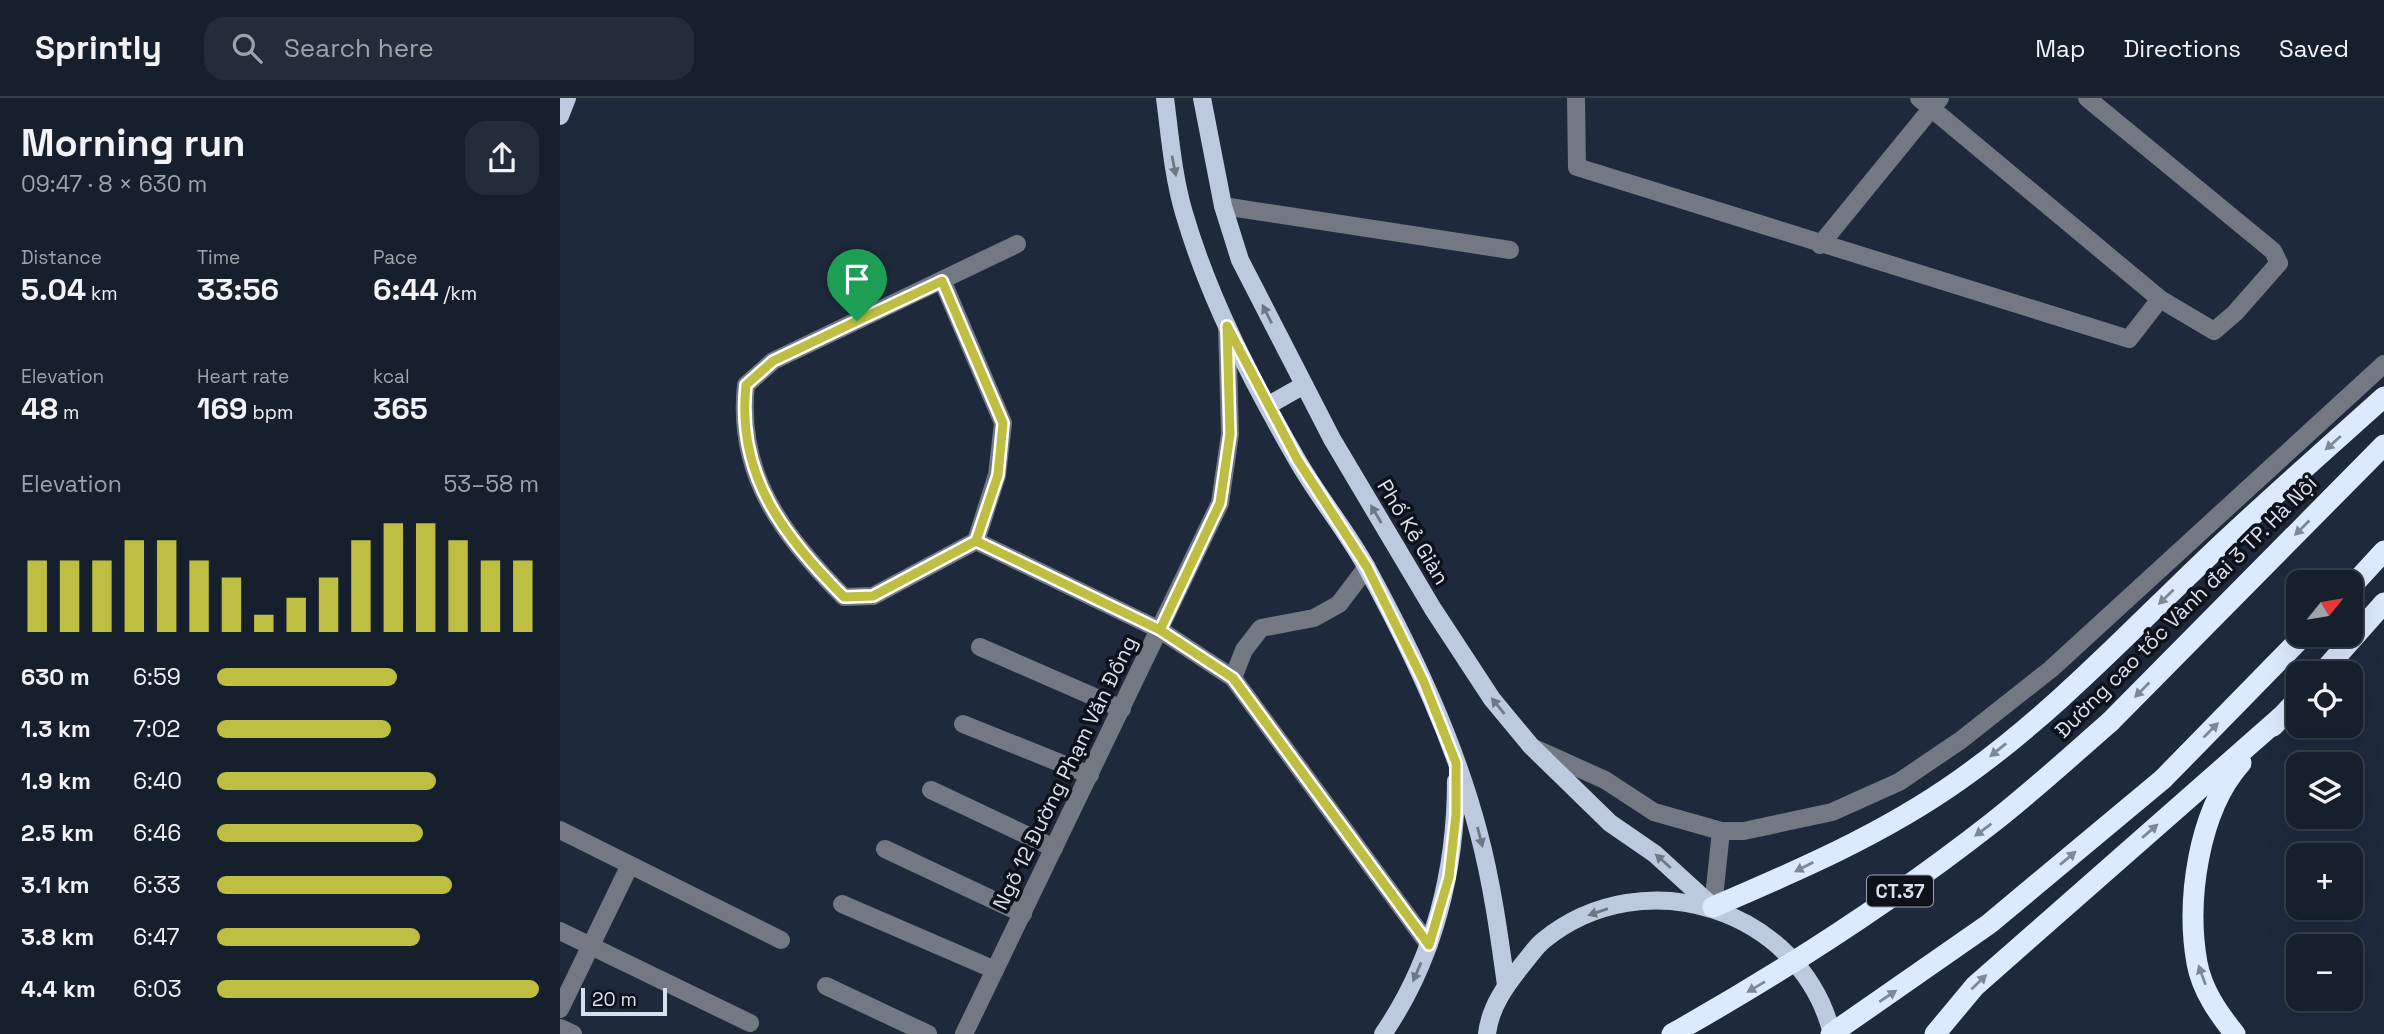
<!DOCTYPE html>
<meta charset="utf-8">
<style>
:root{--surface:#16202d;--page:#232d39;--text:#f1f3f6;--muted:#9ea3aa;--line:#353e49;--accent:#bebf42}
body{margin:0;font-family:"Space Grotesk",sans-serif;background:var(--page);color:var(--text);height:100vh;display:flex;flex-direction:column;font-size:26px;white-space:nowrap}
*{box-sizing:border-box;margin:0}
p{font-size:23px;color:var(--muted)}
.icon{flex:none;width:38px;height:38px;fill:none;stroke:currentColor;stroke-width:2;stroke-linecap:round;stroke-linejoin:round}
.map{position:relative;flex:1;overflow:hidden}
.details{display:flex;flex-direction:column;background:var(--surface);width:560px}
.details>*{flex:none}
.needle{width:46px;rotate:60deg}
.tools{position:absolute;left:1726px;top:472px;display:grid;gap:14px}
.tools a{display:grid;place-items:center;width:77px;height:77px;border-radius:14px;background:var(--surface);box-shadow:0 7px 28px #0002,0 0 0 2px var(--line);font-size:35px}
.scale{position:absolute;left:21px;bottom:18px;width:86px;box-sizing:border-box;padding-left:7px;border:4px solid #d8e0ec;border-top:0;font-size:19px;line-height:24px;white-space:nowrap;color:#d8e0ec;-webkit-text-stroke:5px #0d121a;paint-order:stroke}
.pin{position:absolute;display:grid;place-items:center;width:60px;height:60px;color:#fff;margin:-72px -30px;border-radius:50% 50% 50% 0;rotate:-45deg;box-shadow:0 0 7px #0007}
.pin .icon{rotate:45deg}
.round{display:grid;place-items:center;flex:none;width:74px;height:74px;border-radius:21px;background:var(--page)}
.overview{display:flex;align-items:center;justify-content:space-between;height:119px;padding:0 21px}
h1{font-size:38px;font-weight:600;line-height:52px}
.figures{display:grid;grid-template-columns:repeat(3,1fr);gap:10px;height:119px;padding:7px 21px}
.figures div{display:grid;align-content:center}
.figures b{font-size:30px;font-weight:600}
.figures small{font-size:19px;font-weight:400}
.figures p{font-size:19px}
.chart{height:196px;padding:14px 21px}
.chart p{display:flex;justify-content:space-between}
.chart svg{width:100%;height:126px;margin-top:7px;stroke:var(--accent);stroke-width:6}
ul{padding:0 21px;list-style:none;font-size:23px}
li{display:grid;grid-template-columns:112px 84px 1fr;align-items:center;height:52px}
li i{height:18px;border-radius:9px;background:var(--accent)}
header{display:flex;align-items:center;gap:42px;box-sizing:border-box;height:98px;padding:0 35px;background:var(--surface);border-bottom:2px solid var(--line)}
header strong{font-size:33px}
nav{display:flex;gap:38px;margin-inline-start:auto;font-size:24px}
.search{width:490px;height:63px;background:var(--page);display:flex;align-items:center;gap:18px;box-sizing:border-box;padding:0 24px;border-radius:21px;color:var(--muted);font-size:26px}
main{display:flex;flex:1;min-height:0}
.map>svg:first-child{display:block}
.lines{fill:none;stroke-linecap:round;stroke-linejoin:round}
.minor{stroke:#737983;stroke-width:18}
.major{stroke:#bdc9de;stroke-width:18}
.highway{stroke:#dde9fd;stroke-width:21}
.highway-bridge{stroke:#dde9fd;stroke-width:21}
.oneway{fill:#6e7786}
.oneway2{fill:#7f8897}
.route-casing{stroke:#fff;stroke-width:14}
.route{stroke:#bebf42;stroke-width:9}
.labels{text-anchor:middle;stroke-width:7;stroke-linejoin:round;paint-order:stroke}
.shield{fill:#0d121a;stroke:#9ba2ad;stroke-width:2}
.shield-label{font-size:19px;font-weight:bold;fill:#d8e0ec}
.street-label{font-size:21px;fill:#d8e0ec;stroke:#0d121a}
</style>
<header>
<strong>Sprintly</strong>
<div class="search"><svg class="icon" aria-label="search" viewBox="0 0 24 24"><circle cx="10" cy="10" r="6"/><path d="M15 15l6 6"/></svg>Search here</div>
<nav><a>Map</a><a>Directions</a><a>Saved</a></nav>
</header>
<main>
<section class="details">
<div class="overview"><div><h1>Morning run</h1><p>09:47 · 8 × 630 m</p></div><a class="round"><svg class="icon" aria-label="share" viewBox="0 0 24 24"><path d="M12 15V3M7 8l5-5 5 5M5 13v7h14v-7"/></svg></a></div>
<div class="figures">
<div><p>Distance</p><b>5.04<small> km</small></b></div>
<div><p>Time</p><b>33:56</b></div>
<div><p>Pace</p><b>6:44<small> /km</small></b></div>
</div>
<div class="figures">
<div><p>Elevation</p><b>48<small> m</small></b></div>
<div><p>Heart rate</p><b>169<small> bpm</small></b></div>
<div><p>kcal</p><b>365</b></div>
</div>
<div class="chart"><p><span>Elevation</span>53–58 m</p>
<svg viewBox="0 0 160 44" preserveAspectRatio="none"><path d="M5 44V19M15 44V19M25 44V19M35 44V12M45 44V12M55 44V19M65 44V25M75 44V38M85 44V32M95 44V25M105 44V12M115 44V6M125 44V6M135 44V12M145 44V19M155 44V19"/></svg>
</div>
<ul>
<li><b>630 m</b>6:59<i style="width:56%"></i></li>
<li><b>1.3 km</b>7:02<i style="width:54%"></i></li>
<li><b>1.9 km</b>6:40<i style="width:68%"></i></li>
<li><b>2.5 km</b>6:46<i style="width:64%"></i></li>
<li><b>3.1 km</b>6:33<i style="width:73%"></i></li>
<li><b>3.8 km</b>6:47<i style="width:63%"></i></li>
<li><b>4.4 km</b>6:03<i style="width:100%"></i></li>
</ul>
</section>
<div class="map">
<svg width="1824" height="936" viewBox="0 0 1824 936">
<rect width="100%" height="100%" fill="#1e2a3c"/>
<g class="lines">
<!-- minor -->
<g class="minor">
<path d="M1016,0L1017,69L1569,241L1600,201"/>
<path d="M1359,0L1600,201L1654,233L1675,215L1719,165L1713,153L1527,0"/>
<path d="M663,108L950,152"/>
<path d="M1260,147L1380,0"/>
<path d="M382,182L443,325L437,377L416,443L600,532L673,580L869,847"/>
<path d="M416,443L313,498L284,499C224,439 176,377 186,287L213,263L457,146"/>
<path d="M420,549L562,611"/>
<path d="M673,580L684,552L701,530L754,520L779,506L807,469"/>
<path d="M403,626L530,677"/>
<path d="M974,650L1045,682L1094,714L1161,733H1184L1272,714L1339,684L1401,642L1491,571L1824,266"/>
<path d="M371,692L494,750"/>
<path d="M0,732L221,842"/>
<path d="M325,751L463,816"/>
<path d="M282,806L435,872"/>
<path d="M1153,809L1161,733"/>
<path d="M0,833L190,925"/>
<path d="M266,888L368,936"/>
<path d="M0,911L70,767"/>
<path d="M0,930L13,936"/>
<path d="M404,936L660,405L670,336L667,228"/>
</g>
<!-- major -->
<g class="major">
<path d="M605,0C610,38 613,78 624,115C649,201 692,283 736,360C758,399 787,433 808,472C853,555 895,644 919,736C932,785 939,836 946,887"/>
<path d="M642,0L663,108L680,162L772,341L873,511L932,601L971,648L1050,725L1095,756L1153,809"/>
<path d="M0,18L7,0"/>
<path d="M709,307L744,287"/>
<path d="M823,936C874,862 896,772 896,683"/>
<path d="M927,936C930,909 946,887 963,866C970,858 976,848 984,842C1084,761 1241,811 1272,936"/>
</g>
<!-- highway -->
<g class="highway">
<path d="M1790,490L1824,453"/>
<path d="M1761,576L1824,505"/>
<path d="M1550,624L1824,347"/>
<path d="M1713,628L1738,601"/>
<path d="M1603,681L1744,537"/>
<path d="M1153,809C1237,773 1323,736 1398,683C1491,618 1569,534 1651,456C1707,403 1766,351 1824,299"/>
<path d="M1375,936L1415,888L1721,619"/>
<path d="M1675,936C1658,915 1642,892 1637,865C1626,803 1638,713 1681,665"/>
</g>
<!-- highway-bridge -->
<g class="highway-bridge">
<path d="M1112,936C1224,873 1331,804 1432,725C1473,693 1511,658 1550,624"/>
<path d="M1271,936L1429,826L1603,681"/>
</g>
</g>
<!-- one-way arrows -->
<defs><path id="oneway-solid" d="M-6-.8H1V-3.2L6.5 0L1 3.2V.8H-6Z" transform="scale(1.75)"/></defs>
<g class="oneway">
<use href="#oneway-solid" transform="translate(614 68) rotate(79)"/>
<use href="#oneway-solid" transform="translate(707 216) rotate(-117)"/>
<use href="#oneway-solid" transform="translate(816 416) rotate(-121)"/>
<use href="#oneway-solid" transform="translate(938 608) rotate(-129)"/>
<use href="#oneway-solid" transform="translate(920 739) rotate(76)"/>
<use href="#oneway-solid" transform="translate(1103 763) rotate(-138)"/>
<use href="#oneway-solid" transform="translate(1038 814) rotate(161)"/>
<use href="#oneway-solid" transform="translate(857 874) rotate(113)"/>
</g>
<g class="oneway2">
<use href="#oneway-solid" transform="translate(1773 345) rotate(138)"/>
<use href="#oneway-solid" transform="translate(1742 430) rotate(135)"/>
<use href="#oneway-solid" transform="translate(1606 499) rotate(136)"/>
<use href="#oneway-solid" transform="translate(1582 592) rotate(135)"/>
<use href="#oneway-solid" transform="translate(1651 632) rotate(-45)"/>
<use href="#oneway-solid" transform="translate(1438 652) rotate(141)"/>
<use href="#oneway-solid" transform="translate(1423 732) rotate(143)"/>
<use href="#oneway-solid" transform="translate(1590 733) rotate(-41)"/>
<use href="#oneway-solid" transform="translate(1508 760) rotate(-40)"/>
<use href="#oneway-solid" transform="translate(1244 769) rotate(153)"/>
<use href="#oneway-solid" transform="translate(1642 877) rotate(-110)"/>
<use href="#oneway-solid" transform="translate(1419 884) rotate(-44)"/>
<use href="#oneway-solid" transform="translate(1196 889) rotate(149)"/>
<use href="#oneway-solid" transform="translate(1328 898) rotate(-34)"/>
</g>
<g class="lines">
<!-- route casing -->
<g class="route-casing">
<path id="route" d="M297,223L382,183L443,325L438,377L416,443L600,532L673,580L869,847L889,779L896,717V665L863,582L807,469L737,361L667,228L670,336L660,405L600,532L416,443L313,498L284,499C224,439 176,377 186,287L213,263L297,223"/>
</g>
<!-- route -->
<use href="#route" class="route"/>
</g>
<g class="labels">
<!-- shield labels -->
<rect class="shield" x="1307" y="777.5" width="66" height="31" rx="5"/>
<g class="shield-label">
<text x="1340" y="800">CT.37</text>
</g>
<!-- street labels -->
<g class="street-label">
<text transform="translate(853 434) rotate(59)" y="7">Phố Kẻ Giàn</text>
<text transform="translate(1626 509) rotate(-45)" y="7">Đường cao tốc Vành đai 3 TP. Hà Nội</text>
<text transform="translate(505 675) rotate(-64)" y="7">Ngõ 12 Đường Phạm Văn Đồng</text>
</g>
</g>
</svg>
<div class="tools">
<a><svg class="needle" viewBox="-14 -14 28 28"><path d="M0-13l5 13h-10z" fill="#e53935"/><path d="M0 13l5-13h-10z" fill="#9ea3aa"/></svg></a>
<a><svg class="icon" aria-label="locate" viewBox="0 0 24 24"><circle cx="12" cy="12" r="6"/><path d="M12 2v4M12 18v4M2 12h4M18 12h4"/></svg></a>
<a><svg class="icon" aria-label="layers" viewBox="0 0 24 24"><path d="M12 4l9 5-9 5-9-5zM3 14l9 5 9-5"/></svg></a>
<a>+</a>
<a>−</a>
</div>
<div class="scale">20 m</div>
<div class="pin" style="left:297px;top:223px;background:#1e9e55"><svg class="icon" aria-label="arrive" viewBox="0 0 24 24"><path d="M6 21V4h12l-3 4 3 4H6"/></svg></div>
</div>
</main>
